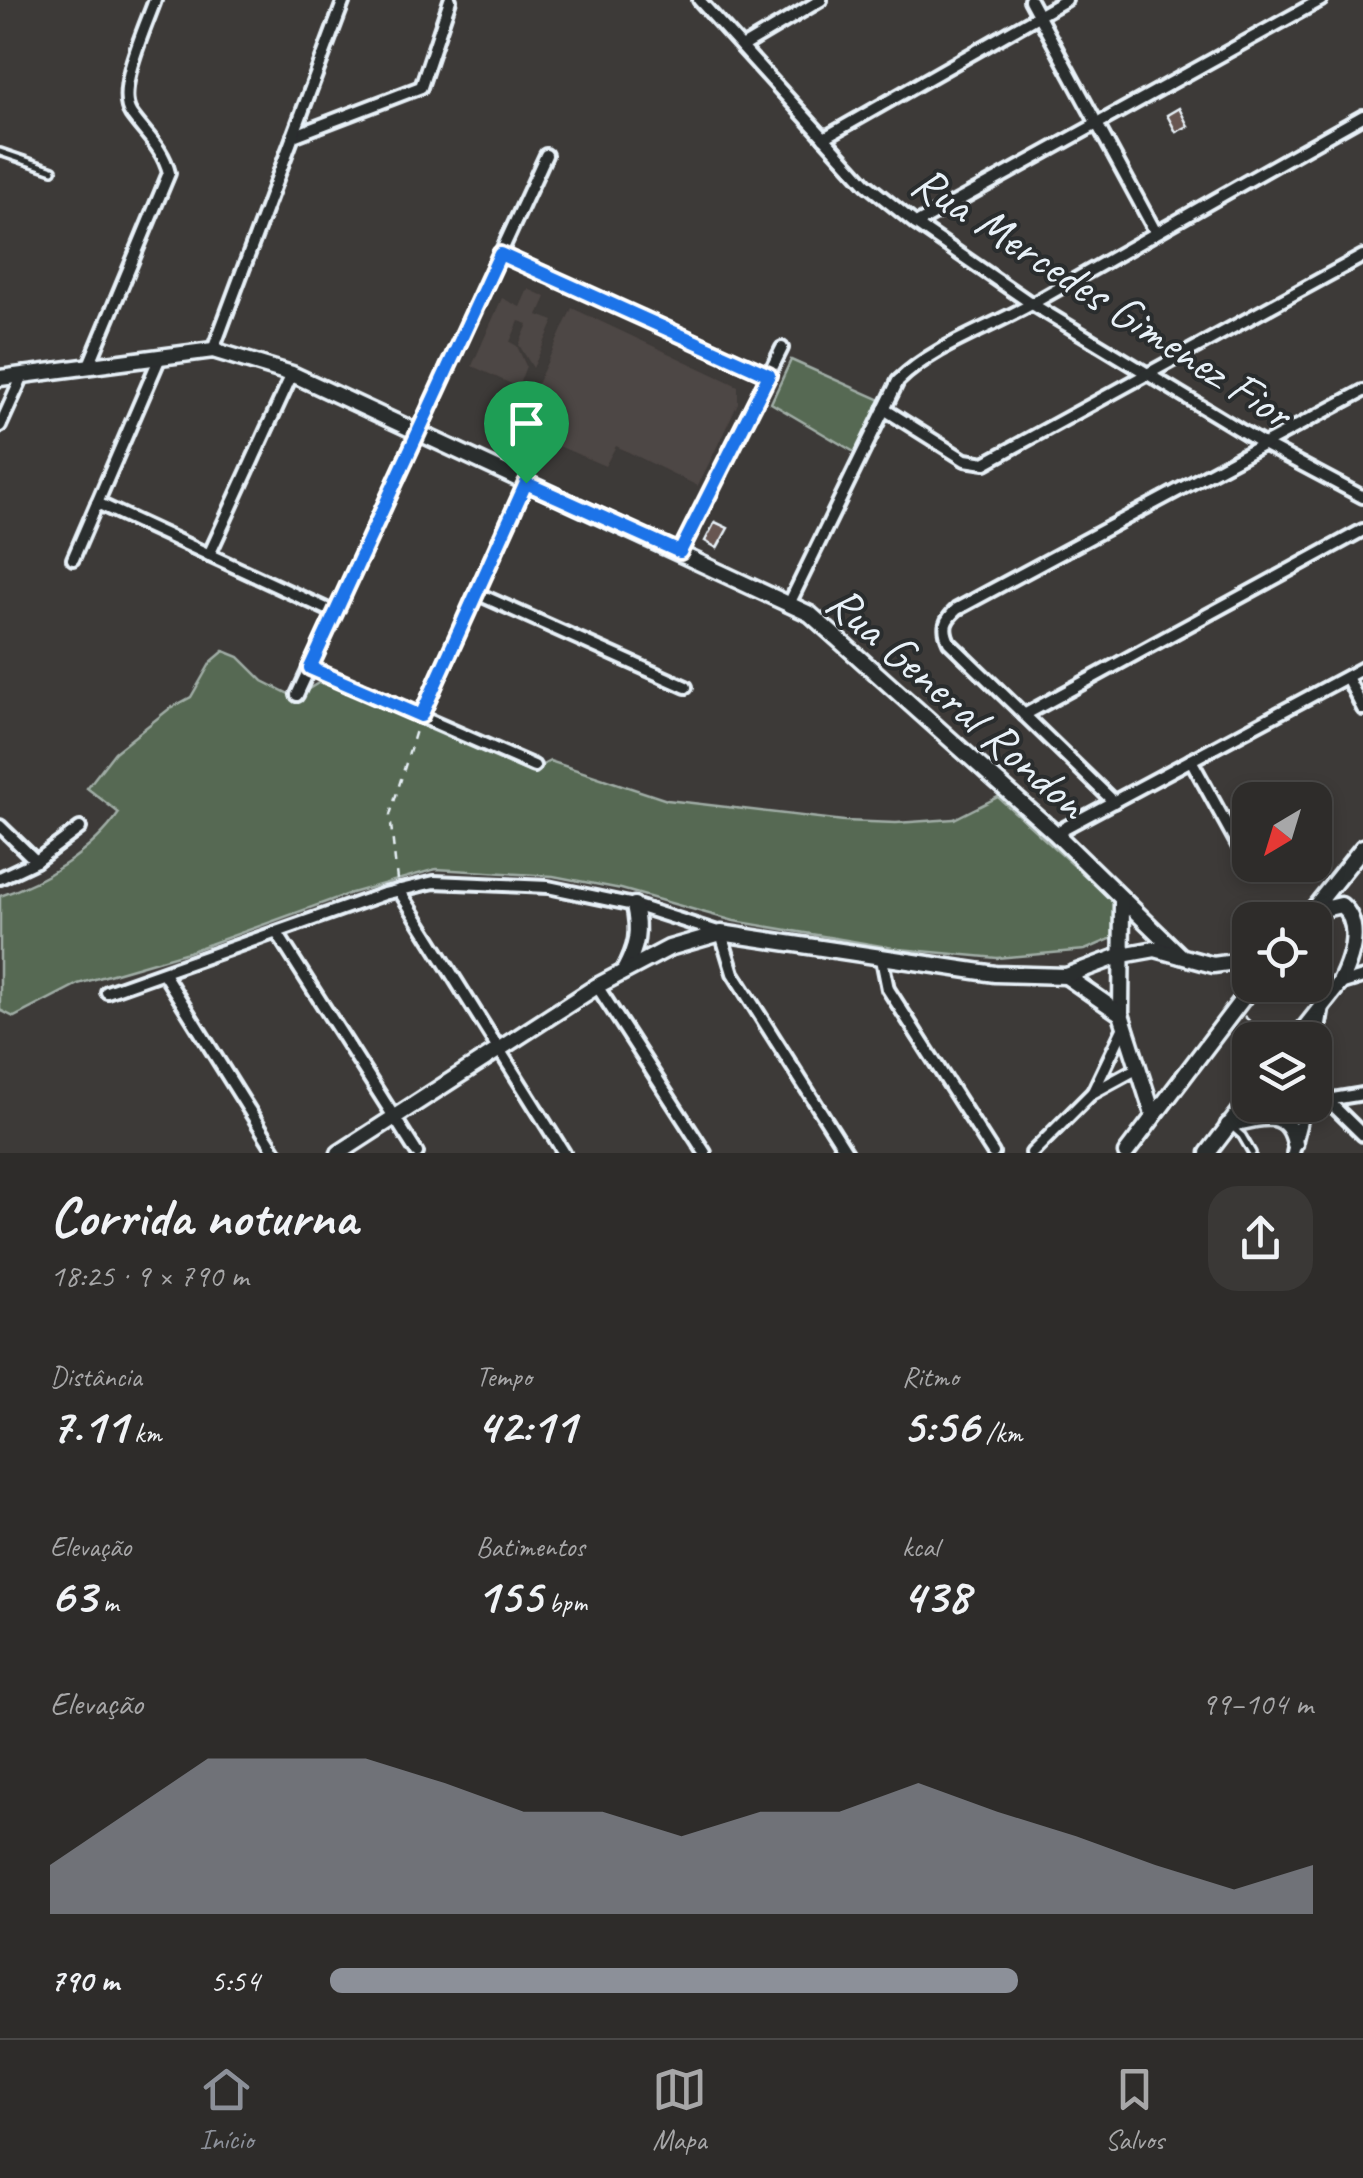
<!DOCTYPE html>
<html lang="pt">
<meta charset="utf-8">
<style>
:root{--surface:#2e2c2a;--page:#3a3836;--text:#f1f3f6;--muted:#a7a7a8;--line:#494847;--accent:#8c9099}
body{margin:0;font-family:Caveat,sans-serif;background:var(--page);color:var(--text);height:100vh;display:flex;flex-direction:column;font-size:38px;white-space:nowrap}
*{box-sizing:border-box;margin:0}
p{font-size:32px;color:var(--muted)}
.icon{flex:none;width:55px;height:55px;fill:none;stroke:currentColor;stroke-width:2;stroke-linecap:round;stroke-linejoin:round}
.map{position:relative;height:1153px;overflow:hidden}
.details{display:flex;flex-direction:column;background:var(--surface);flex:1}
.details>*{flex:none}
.needle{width:65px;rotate:218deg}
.buttons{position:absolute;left:1232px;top:782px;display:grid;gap:20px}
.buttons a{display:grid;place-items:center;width:100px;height:100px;border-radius:20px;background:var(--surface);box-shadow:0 5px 15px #0003,0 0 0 2px var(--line);font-size:50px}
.pin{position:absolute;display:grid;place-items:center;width:85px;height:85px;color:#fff;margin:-102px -42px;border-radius:50% 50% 50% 0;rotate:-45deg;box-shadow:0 0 10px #0007}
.pin .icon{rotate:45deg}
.round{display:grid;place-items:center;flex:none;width:105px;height:105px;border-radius:30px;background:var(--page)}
.overview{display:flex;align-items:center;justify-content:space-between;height:170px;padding:0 50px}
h1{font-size:55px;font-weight:700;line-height:75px}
.metrics{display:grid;grid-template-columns:repeat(3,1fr);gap:15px;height:170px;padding:10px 50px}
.metrics div{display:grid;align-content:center}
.metrics b{font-size:50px;font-weight:700}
.metrics small{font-size:28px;font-weight:400}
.metrics p{font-size:28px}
.chart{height:280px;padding:20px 50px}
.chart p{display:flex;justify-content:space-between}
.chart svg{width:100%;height:180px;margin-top:10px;fill:var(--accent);opacity:.7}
ul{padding:0 50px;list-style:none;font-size:32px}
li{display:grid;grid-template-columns:160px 120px 1fr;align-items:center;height:75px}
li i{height:25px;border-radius:12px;background:var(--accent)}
.menu{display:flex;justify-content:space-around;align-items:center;height:140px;border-top:2px solid var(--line);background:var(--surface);font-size:28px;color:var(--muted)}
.menu a{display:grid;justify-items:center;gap:5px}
.menu .active{color:var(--accent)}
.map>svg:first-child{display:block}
.built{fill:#4d4644}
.green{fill:#576953;stroke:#a0ada6;stroke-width:2.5}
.building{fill:#685751;stroke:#e8f1f8;stroke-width:2.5}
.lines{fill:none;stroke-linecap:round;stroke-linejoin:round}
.lane-casing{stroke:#e8f1f8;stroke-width:12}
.street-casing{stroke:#e8f1f8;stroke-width:18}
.secondary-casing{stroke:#e8f1f8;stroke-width:21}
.path{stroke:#e8f1f8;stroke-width:2.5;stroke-dasharray:8 8;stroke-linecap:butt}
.lane{stroke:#2a2d2e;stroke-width:5}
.street{stroke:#2a2d2e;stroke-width:10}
.secondary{stroke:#2a2d2e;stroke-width:14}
.route-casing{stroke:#fff;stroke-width:20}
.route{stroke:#1a73e8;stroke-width:12}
.labels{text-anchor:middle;stroke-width:8;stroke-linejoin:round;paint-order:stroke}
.street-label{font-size:48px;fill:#e8f1f8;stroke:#2a2d2e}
</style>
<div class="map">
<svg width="1363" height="1153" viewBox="0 0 1363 1153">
<rect width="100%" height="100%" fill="#3d3a38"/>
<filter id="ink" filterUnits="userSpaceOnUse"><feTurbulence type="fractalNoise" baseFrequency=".01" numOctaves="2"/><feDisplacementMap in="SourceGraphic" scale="20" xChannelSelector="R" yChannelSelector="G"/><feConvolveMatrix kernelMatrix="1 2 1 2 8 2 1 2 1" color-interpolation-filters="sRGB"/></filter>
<g filter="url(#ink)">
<!-- built -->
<g class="built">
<path d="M528,289L546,297L538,315L554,321L533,368L519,345L528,324L519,321L510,342L517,346L526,366L518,387L472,366L502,298L520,307Z"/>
<path d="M572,308L738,386V403L698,486L616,446L605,466L517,428Z"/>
</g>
<!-- green -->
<g class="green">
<path d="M791,360L881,400L856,453L771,403Z"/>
<path d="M224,651L239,657L263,681L301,700L307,690L320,682L331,684L529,772L550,761L667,800L844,821L896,823L954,819L998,797L1112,900L1125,916L1115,937L1085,950L997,958L899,949L734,921L621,889L553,876L436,869L348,894L188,952L78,984L14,1017L0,1010V896C44,882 93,851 119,813L87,788L115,752L169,709L191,697L211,662Z"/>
</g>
<!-- building -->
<g class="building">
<path d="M1179,108L1188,126L1176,132L1167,115Z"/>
<path d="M715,522L728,528L717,548L705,541Z"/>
</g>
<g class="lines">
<!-- lane casing -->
<g class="lane-casing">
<g id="lane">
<path d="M0,152L53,170"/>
<path d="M1233,1128L1242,1136L1252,1153"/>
</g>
</g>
<!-- street casing -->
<g class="street-casing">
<g id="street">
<path d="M699,0L866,184L916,224L1032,304L1265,445L1363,497"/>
<path d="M1030,0L1155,231"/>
<path d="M742,47L821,0"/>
<path d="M293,136L421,87L450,0"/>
<path d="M824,138L1066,0"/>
<path d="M916,224L1321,0"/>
<path d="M500,254L769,375"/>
<path d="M213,350L344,0"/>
<path d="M89,365L169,173C163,148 145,134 131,114C115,91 146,26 155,0"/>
<path d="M884,409L965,460L985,463L1363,256"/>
<path d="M0,426L24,373"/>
<path d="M97,503L335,613"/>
<path d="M680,552L782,348"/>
<path d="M209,555L292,374"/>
<path d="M73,559L160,357"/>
<path d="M476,593L686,687"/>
<path d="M789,604L898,381C936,344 991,328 1037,301C1145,239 1254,177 1363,116"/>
<path d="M309,668L534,766"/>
<path d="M1347,677L1363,709"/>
<path d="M297,695L546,155"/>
<path d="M1024,715L1363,530"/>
<path d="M421,716L526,483"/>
<path d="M1191,760L1246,860"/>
<path d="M1114,802L949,642C942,627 945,620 957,609L1363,391"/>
<path d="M0,826L36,861"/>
<path d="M1055,833L1363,668"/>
<path d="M0,878L36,861L80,828"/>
<path d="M399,890L564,1153"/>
<path d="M277,933L417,1153"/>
<path d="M882,959L888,989L993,1153"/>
<path d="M164,974L276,1153"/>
<path d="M1340,984L1363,977"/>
<path d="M597,986L705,1153"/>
<path d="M107,992L384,894L434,882L548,887L634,905L721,933L733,973L847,1153"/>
<path d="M1315,1054L1323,1006"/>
<path d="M1315,1088L1363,1135"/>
<path d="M1093,1092L1124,1027"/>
<path d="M1327,1100L1363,1094"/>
<path d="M1032,1153L1092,1093L1138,1068"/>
<path d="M1293,1153L1305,1105"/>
</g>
</g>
<!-- secondary casing -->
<g class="secondary-casing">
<g id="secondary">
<path d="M0,378L213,350L292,374L810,614L1055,833L1181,956"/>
<path d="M1122,901L1121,1014L1153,1114"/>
<path d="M1310,913L1363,847"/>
<path d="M1312,920L1324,909L1341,905C1363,924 1352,958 1339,984"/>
<path d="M624,971C637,947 640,932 634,905"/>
<path d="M1066,976L1121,1014"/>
<path d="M1295,1040L1344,978"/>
<path d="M1228,1125C1257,1119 1288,1105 1295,1144"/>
<path d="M339,1153L597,986L669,948L721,933L995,974L1066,976L1122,955L1155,949L1213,965L1250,960"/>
<path d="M1126,1153L1253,985"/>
<path d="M1208,1153L1250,1098"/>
</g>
</g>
<!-- path -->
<g class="path">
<path d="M397,880L390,815L417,727"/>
<path d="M1244,1016L1270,1040"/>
</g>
<!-- lane -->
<use href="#lane" class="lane"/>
<!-- street -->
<use href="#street" class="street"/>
<!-- secondary -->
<use href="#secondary" class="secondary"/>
</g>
</g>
<g class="lines" filter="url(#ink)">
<!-- route casing -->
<g class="route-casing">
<path id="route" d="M500,254L769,375L680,552L526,483L421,716L310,668Z"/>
</g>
<!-- route -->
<use href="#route" class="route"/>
</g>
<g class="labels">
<!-- street labels -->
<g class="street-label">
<text transform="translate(1103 296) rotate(33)" y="17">Rua Mercedes Gimenez Fior</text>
<text transform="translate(958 701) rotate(41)" y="17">Rua General Rondon</text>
</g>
</g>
</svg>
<div class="buttons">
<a><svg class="needle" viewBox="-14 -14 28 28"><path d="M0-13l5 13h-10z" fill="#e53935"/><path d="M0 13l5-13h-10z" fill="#a7a7a8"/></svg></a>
<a><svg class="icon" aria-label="locate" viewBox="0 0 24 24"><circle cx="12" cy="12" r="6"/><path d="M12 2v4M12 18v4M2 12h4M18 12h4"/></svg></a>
<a><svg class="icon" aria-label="layers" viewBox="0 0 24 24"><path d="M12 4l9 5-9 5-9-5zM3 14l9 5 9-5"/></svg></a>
</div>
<div class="pin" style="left:526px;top:483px;background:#1e9e55"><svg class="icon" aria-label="arrive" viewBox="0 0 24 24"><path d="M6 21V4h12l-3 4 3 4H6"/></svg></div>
</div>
<section class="details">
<div class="overview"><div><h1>Corrida noturna</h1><p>18:25 · 9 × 790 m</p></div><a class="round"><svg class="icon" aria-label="share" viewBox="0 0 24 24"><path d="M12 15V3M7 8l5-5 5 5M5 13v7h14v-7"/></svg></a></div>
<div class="metrics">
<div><p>Distância</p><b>7.11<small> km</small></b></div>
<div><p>Tempo</p><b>42:11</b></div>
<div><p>Ritmo</p><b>5:56<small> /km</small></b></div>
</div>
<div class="metrics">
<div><p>Elevação</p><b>63<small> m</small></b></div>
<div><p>Batimentos</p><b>155<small> bpm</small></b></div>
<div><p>kcal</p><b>438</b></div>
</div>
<div class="chart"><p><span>Elevação</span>99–104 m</p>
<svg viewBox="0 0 160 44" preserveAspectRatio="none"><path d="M0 44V32L10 19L20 6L30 6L40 6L50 12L60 19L70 19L80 25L90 19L100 19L110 12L120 19L130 25L140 32L150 38L160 32V44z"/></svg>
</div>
<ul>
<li><b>790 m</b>5:54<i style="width:70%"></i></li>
</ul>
</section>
<nav class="menu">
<a class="active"><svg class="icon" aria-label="home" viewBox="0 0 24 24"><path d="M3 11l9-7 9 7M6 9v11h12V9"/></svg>Início</a>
<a><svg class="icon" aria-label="map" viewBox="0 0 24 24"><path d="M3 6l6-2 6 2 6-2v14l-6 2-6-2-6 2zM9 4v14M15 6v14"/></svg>Mapa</a>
<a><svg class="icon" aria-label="saved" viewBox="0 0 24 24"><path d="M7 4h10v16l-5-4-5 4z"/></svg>Salvos</a>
</nav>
